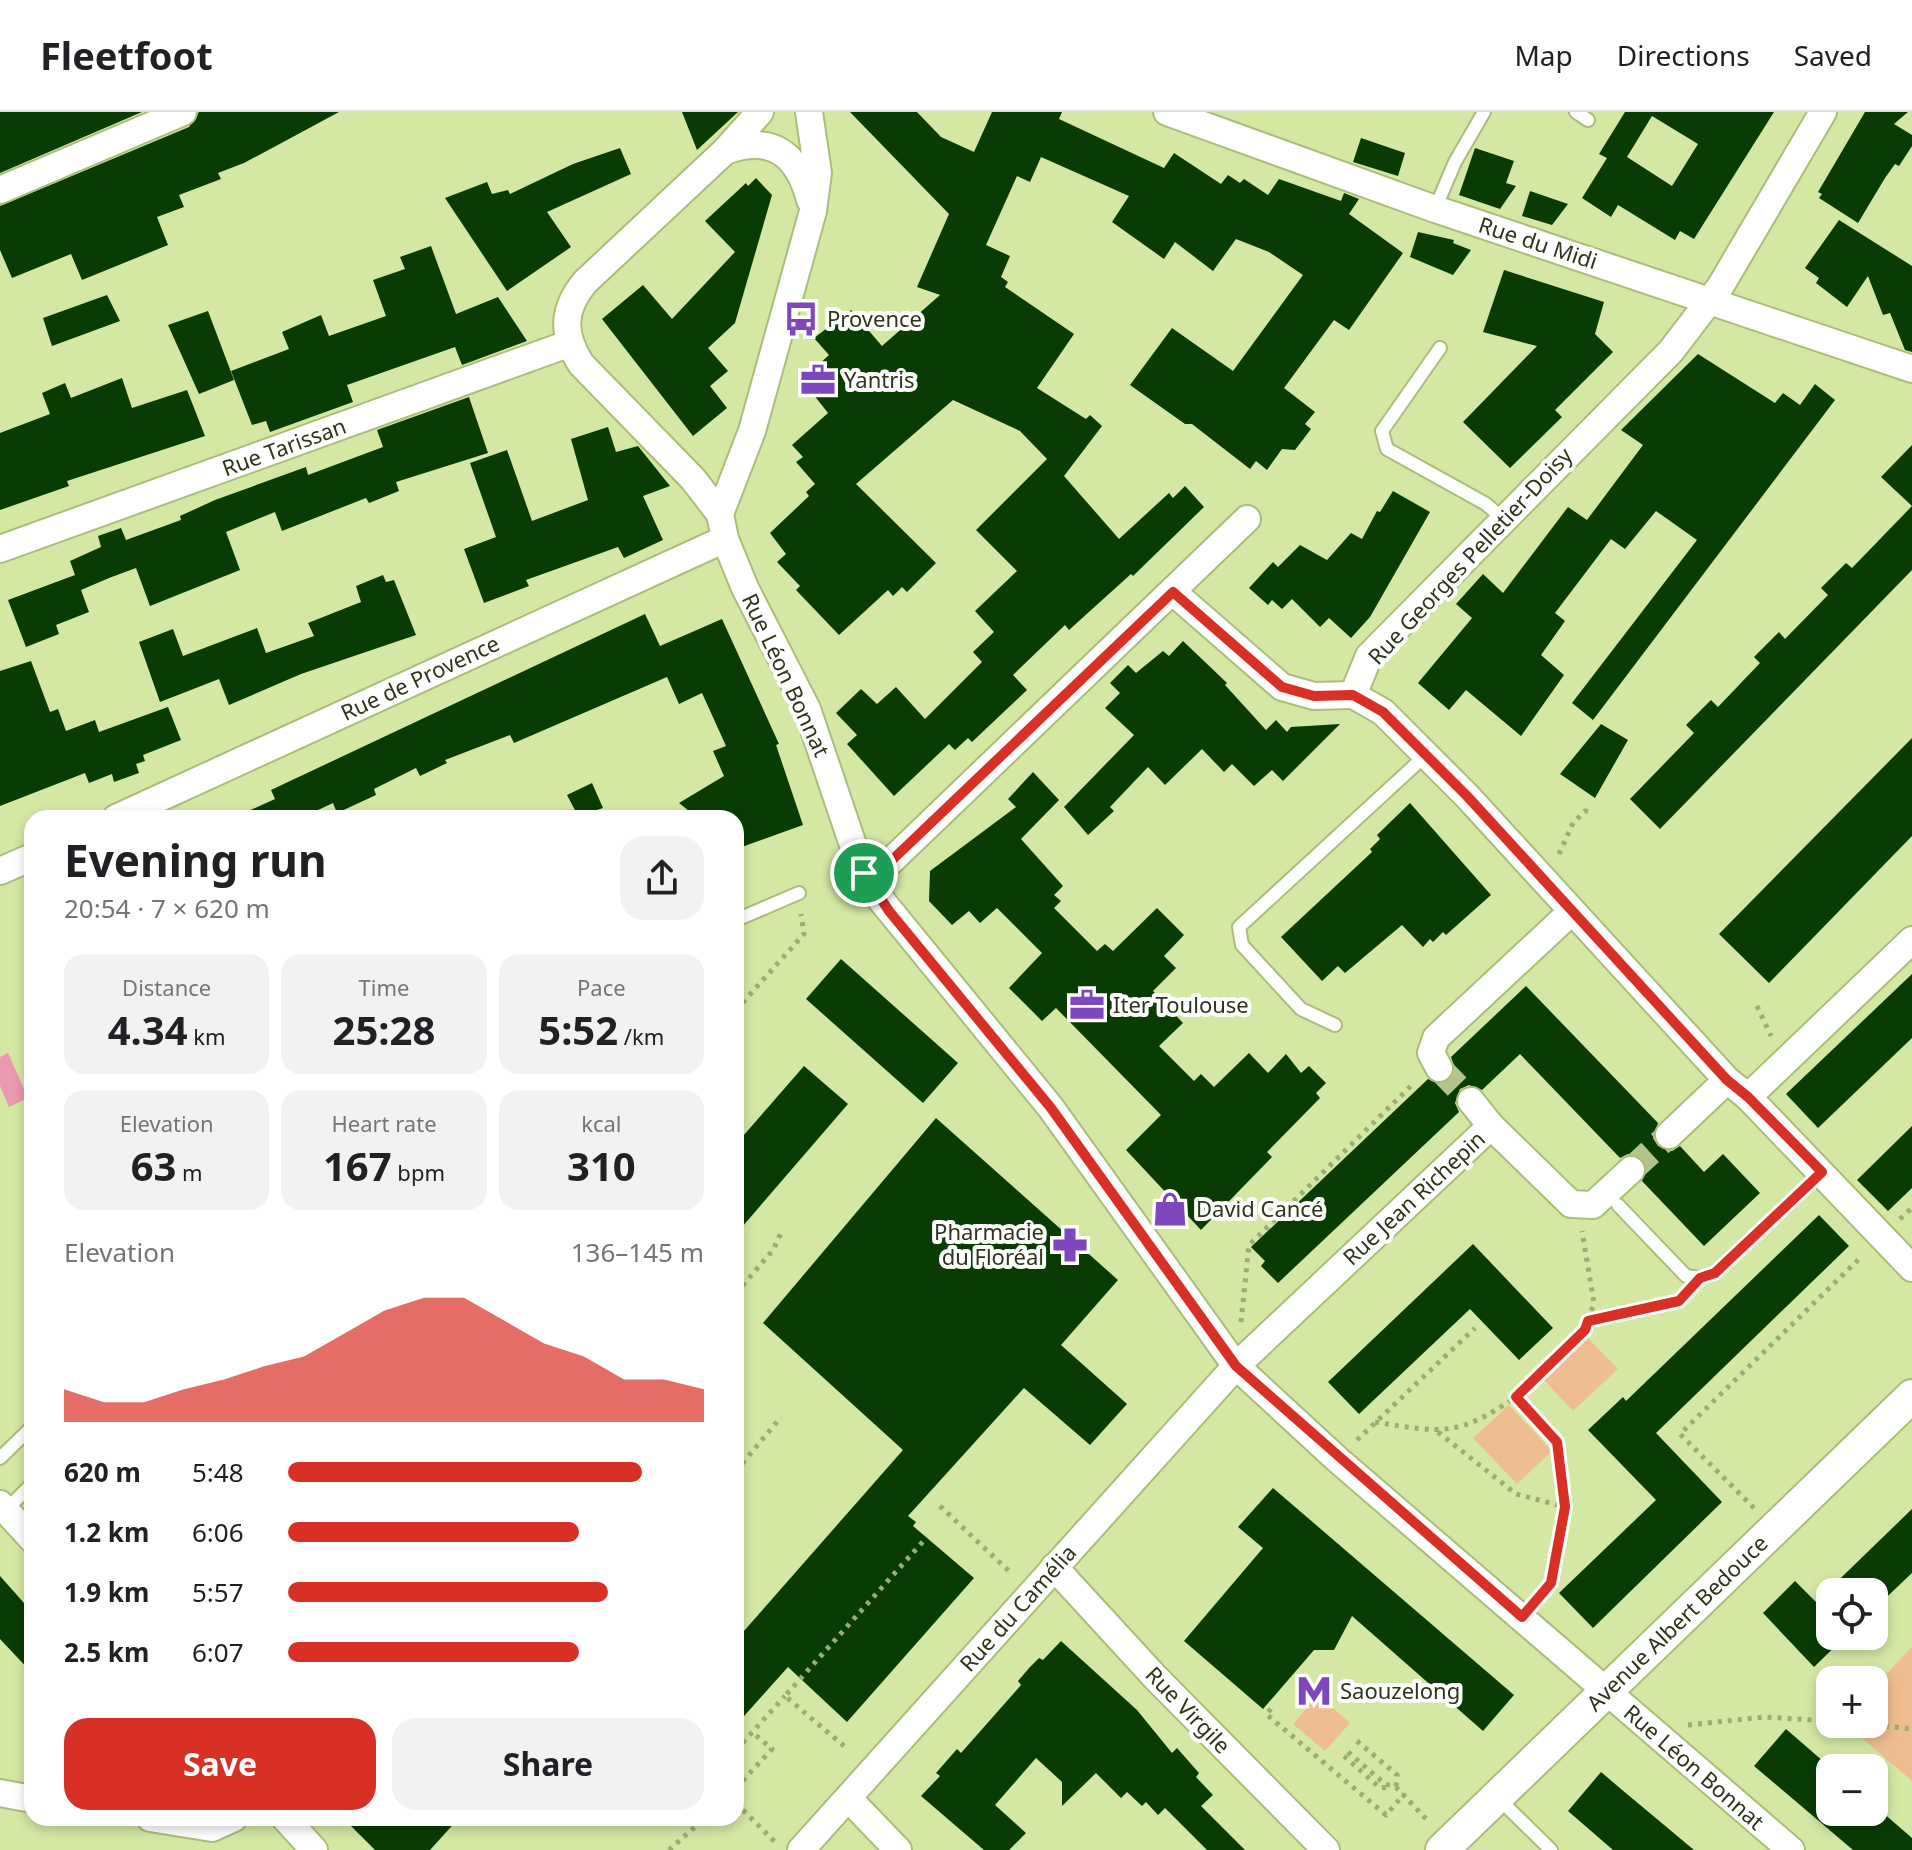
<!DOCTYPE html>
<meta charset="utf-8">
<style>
:root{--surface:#fff;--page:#f2f2f2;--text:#202124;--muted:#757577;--line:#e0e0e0;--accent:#d93025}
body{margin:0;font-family:"Noto Sans",sans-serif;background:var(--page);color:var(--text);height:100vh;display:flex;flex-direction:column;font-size:30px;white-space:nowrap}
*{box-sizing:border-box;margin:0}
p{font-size:26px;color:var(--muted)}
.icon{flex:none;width:44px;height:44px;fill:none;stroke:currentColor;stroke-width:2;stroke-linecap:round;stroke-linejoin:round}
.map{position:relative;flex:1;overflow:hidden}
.side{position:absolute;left:24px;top:698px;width:720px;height:1016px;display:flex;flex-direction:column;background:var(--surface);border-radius:24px;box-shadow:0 4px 12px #0003}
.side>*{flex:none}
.fabs{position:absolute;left:1816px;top:1466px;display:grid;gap:16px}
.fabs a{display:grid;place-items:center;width:72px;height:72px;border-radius:16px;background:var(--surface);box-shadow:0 4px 12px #0003;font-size:40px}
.pin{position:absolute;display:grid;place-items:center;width:68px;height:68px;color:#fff;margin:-34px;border:4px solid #fff;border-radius:50%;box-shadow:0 2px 8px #0007}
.round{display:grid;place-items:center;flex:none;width:84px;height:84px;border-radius:24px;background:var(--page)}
.overview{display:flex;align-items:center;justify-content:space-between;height:136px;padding:0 40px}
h1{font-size:44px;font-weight:700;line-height:60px}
.figures{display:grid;grid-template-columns:repeat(3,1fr);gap:12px;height:136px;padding:8px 40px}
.figures div{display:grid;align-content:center;border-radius:20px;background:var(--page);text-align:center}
.figures b{font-size:40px;font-weight:700}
.figures small{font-size:22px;font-weight:400}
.figures p{font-size:22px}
.chart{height:224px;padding:16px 40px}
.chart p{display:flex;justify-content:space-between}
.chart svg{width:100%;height:144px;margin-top:8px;fill:var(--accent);opacity:.7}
.primary-button{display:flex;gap:16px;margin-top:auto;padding:16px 40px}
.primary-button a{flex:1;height:92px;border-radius:24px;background:var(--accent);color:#fff;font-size:32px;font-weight:700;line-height:92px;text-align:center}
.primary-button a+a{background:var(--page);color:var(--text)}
ul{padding:0 40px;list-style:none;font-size:26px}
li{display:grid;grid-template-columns:128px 96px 1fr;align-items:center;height:60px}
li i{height:20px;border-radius:10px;background:var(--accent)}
header{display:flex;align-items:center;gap:48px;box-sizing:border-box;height:112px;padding:0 40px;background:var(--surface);border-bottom:2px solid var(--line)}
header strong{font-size:38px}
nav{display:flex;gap:44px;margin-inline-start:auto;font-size:28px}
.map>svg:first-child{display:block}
.green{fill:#efbd92}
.water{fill:#ea99b0}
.building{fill:#083c03;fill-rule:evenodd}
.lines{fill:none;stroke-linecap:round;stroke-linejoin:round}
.minor-tunnel{stroke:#b3c488;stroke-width:26;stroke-dasharray:26 13;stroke-linecap:butt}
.service-casing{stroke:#aabd7a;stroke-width:16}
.minor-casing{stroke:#aabd7a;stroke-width:30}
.tertiary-casing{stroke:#aabd7a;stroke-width:36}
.path{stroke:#9cac76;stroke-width:5;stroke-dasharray:4 6;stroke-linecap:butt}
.service{stroke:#fff;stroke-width:12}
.minor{stroke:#fff;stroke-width:26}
.tertiary{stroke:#fff;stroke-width:32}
.route-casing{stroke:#fff;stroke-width:16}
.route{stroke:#d93025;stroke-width:10}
.labels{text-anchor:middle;stroke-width:8;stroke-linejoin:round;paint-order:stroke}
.street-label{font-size:22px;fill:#2e351a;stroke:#fff}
.poi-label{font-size:22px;fill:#2e351a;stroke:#fff;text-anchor:start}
</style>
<header>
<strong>Fleetfoot</strong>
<nav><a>Map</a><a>Directions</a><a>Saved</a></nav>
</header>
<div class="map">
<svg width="1912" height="1738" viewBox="0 0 1912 1738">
<rect width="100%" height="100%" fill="#d4e8a4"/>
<!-- green -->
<g class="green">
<path d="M1585,1223L1618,1257L1573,1299L1541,1265Z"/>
<path d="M1509,1293L1552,1339L1517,1372L1473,1326Z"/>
<path d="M1912,1535V1669L1846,1612H1874V1575Z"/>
<path d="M1318,1583L1350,1611L1325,1639L1293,1612Z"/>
</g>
<!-- water -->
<path class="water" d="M8,941L28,986L9,995L0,974V945Z"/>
<!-- building -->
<g class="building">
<path d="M0,0H142L0,61Z"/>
<path d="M199,0H339L244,51L218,61L221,67L179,83L184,95L157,105L168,133L82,168L71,142L12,166L0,138V94L189,15Z"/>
<path d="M682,0H738L697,38Z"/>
<path d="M850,0H917L941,25L974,40L992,0H1062L1059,7L1164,56L1174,41L1221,72L1228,63L1240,71L1244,67L1268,83L1279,67L1341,89L1344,81L1359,87L1349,102L1403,141L1349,218L1334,208L1284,276L1315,300L1305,312L1311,317L1295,338L1282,337L1267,358L1256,349L1250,357L1192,312H1185L1130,273L1172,216L1233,259L1303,163L1269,140L1236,127L1213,159L1175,130L1164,147L1112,110L1129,84L1041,45L1030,70L1017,64L986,133L1010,144L1001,165L1008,170L1005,175L1074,222L1037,276L1086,307L1090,303L1102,314L1064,364L1119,427L1169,381L1173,386L1185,374L1204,395L1133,464L1131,462L1069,518L1065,513L1013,563L1027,578L972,630L968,626L955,638L949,632L894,684L847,632L857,623L836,601L861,577L877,592L896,575L925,607L982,550L973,540L994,520L975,499L1017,459L976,418L1047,347L1020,319L953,288L856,372L936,451L907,480L902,475L893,484L888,478L839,523L796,478L800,474L777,450L786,442L770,421L809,384L806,380L815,372L796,350L803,345L792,333L828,301L802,268L829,243L814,226L851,198L882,234L940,183L917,175L949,102Z"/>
<path d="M1625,0H1774L1694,127L1680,119L1675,128L1618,93L1611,105L1582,86L1607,46L1599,42ZM1652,4L1698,32L1672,74L1627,45Z"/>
<path d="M1865,0H1908L1894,12L1912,23V34L1899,54L1895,52L1885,66L1858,111L1819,86L1822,82L1818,80Z"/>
<path d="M1361,26L1405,41L1398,64L1353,50Z"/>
<path d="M620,36L631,62L547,100L571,135L507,179L445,86L487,70L492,82L508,78L510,82L573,52Z"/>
<path d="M1475,36L1514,49L1506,71L1516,74L1500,97L1459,83Z"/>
<path d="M756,66L772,83L735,211L708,236L728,259L710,274L727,296L693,324L602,207L643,173L672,207L735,140L705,109L746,71L748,74Z"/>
<path d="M1530,79L1568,92L1552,113L1522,104Z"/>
<path d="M1839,108L1912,154V240L1905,238L1890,201L1883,203L1868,164L1847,195L1816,171L1819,166L1805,156Z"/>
<path d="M1418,120L1454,128L1453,131L1471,138L1453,163L1410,145Z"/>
<path d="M431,134L456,202L498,185L527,229L462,253L455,235L347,273L353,290L270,320L266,309L252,313L231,259L289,237L282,220L321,203L329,224L386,204L373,168L405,157L400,145Z"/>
<path d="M1504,158L1604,190L1595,222L1613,240L1555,298L1562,305L1510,356L1463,310L1537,234L1483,220Z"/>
<path d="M107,183L120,209L52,234L43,206Z"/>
<path d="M208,199L234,268L199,282L168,213Z"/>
<path d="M1698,242L1775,291L1783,281L1800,293L1815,272L1835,288L1593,608L1572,591L1697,428L1656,399L1625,437L1611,427L1555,501L1565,509L1541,543L1564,563L1521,624L1466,578L1449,598L1418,571L1472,506L1456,492L1483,462L1503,481L1568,395L1587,408L1643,333L1621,318Z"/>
<path d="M122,266L132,296L187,278L205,324L67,369L69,374L0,398V321L50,302L42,281L65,271L71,286Z"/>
<path d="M469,285L488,341L396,370L399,379L369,391L366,386L282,419L275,400L226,420L240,458L150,494L136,456L109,466L81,478L89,500L56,513L59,522L26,535L8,488L75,463L70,449L101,435L98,424L121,416L126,428L181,408L180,404L215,388L306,355L308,363L383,335L377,318Z"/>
<path d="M608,315L616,340L638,334L670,374L643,384L663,428L624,446L618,435L526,468L529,474L484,491L464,437L496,425L470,351L507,338L532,409L588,388L571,327Z"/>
<path d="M1912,333V458L1660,717L1630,687L1694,621L1686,613L1711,588L1718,595L1760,551L1754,545L1779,520L1785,527L1828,483L1821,476L1846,451L1852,456L1912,394L1881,365Z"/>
<path d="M1393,379L1430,400L1370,505L1351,526L1329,506L1320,515L1292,487L1282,497L1272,488L1268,493L1249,476L1273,450L1278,455L1300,433L1327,448L1351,421L1362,427L1377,399L1380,400Z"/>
<path d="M383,463L386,470L394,468L416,523L301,562L229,593L219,567L160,590L139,530L173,517L183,544L257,516L266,541L314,524L308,511L361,490L356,474Z"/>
<path d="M645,502L660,534L722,507L779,632L776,633L803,713L739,736L736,706H698L679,691L724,664L713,639L726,634L702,581L679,592L667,565L514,631L510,623L445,648L447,651L420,664L416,656L374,677L376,683L337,701L333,691L301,706H233L275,687L271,678Z"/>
<path d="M1183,529L1227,571L1225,573L1266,618L1276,608L1287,620L1291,615L1340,612L1283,669L1272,658L1254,674L1232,652L1224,660L1202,637L1165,673L1148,655L1110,695L1114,699L1088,723L1064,695L1134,623L1105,596L1120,581L1110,571L1128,553L1136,561L1163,539L1169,544Z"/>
<path d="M31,549L50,600L58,597L66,619L95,608L99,620L168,595L181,628L143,643L145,649L136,652L139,661L114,670L112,662L89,671L85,661L0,694V559Z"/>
<path d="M1601,612L1628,628L1595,686L1560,662Z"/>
<path d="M1912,626V724L1769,871L1719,822Z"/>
<path d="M1033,660L1059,688L1021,727L1063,774L1054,783L1061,789L1054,796L1097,839L1105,832L1113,839L1157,796L1184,823L1164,844L1176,856L1153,879L1183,911L1159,934L1194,969L1201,962L1214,975L1249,941L1268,961L1286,942L1301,961L1309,954L1326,971L1316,981L1320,986L1267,1040L1272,1045L1201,1118L1126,1038L1161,1003L1056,896L1042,909L1009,876L1042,841L997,796L980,811L969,799L952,813L929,789L930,759L1016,695L1008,687Z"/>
<path d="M592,671L603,696L578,704L567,683Z"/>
<path d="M1410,691L1491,783L1446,823L1443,820L1433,830L1430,827L1423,835L1402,813L1345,861L1338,854L1322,869L1281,825L1372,740L1370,737L1380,727L1377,723Z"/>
<path d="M841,847L958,951L923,991L806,887Z"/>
<path d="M1912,862V926L1818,1016L1786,982Z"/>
<path d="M1526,874L1658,1011L1653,1026L1658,1034L1672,1039L1680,1034L1704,1060L1723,1042L1760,1081L1704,1134L1642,1069L1647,1055L1642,1047L1628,1042L1620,1046L1520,942L1482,978L1469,973L1460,977L1455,991L1459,1000L1278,1171L1261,1154L1265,1149L1251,1135L1428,967L1439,972L1452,965L1455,956L1451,945Z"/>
<path d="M804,954L848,992L736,1122V1032Z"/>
<path d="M936,1006L1118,1168L1061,1233L1127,1292L1090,1333L1024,1276L908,1404L916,1410L913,1414L974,1466L847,1610L788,1555L736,1613V1528L903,1338L763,1211Z"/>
<path d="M1912,1014V1076L1888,1099L1857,1068Z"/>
<path d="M1819,1103L1849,1134L1656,1321L1722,1390L1593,1516L1559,1481L1656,1388L1588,1318L1623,1285L1626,1289Z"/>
<path d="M1473,1132L1553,1216L1519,1248L1470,1197L1359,1302L1328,1270Z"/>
<path d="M1273,1376L1514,1583L1483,1619L1352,1504L1334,1538H1314L1263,1597L1184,1529L1263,1436L1238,1415Z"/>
<path d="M1912,1397V1461L1874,1497V1480H1830V1524H1846L1814,1555L1763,1501L1795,1469L1816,1490Z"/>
<path d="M0,1464L32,1500V1561L0,1527Z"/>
<path d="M1061,1529L1137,1598L1172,1641L1177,1636L1199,1661L1196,1665L1213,1683L1201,1694L1245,1738H1207L1165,1696L1158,1703L1146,1690L1142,1694L1127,1680L1121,1686L1096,1661L1062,1694V1670L1036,1646L995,1693L1026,1721L1009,1738H984L921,1684L940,1664L936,1661L957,1637L961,1641L1021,1573L1018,1569L1030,1555L1039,1546L1043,1548Z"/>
<path d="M1786,1617L1831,1656L1830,1700H1874V1693L1912,1726V1738H1853L1754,1654Z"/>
<path d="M1601,1660L1621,1677L1694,1738H1613L1568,1699Z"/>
<path d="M343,1706H459L430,1738H375Z"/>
</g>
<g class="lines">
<!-- minor-tunnel -->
<g class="minor-tunnel">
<path d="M1439,956L1471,989"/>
<path d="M1631,1058L1669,1023"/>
</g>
<!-- service casing -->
<g class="service-casing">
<g id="service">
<path d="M1576,0L1588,8"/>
<path d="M1435,97L1455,50L1484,0"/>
<path d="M1440,236L1382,319L1387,337L1486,392L1502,406"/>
<path d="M736,808L799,781"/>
<path d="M1335,913L1301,897L1242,833L1239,815L1426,643"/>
<path d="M1618,1093L1686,1164L1700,1166L1715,1161L1822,1060"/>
<path d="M0,1346L32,1315"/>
<path d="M6,1398L32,1372"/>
<path d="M1499,1687L1551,1738"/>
</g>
</g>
<!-- minor casing -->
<g class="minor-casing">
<g id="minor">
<path d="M760,0L725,39L585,170C562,198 562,222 581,252L693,367L720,402L725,427L745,476L807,597L852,730L873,778L1051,996L1236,1254L1338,1348L1791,1738"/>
<path d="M1167,0L1435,97L1912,257"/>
<path d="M725,39C772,22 798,42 810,88"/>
<path d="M0,78L183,0"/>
<path d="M720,402L752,319L813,99L818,61L809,0"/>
<path d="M0,437L568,232"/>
<path d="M1173,480L1282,575L1314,584L1353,583"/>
<path d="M1353,583L1383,600L1467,684L1727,968L1748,985L1912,1156"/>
<path d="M1353,583L1369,544L1671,239L1720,175L1823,0"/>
<path d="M116,706L725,427"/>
<path d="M0,759L32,745"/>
<path d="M864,761L891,749L1247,407"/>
<path d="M1439,956L1431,941L1436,926L1570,801"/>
<path d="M1748,985L1912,828"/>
<path d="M1471,989L1491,1014"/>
<path d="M1669,1023L1727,968"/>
<path d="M0,1392L32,1427"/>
<path d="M1054,1455L1155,1565L1326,1738"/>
<path d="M0,1681L32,1687"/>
<path d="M848,1686L898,1738"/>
<path d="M150,1706L212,1716L234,1706"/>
<path d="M285,1706L314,1738"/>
<path d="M801,1738L1236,1254L1491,1014L1571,1092L1593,1093L1631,1058"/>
</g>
</g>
<!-- tertiary casing -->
<g class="tertiary-casing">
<path id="tertiary" d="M1442,1738L1912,1284"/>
</g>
<!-- path -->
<g class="path">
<path d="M1559,742L1573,711L1585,699L1593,700"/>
<path d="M1757,894L1771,924"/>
<path d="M736,898L804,822L801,802"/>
<path d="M1900,1107L1912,1096"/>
<path d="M736,1181L773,1138L781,1121"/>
<path d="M1589,1209L1679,1189L1683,1185"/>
<path d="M1241,1210L1249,1133L1415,970"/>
<path d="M736,1244H746"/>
<path d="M1375,1310C1442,1321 1457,1325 1516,1285"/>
<path d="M1438,1320L1516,1382L1565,1395"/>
<path d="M1357,1328L1475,1216"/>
<path d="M736,1359L781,1305"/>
<path d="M940,1394L1012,1462"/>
<path d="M1754,1396L1680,1322L1861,1145"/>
<path d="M1538,1486L1551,1471L1565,1395L1557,1330L1516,1285L1585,1218L1594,1191L1582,1119"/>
<path d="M1271,1597L1266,1602L1386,1703L1404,1682"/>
<path d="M1865,1612L1912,1617"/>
<path d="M1688,1613L1764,1605L1830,1609"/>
<path d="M1357,1629L1397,1663L1396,1675"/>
<path d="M844,1634L785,1584L927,1425"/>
<path d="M736,1638L785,1584"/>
<path d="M1348,1640L1385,1672L1396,1675L1428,1709"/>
<path d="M1344,1644L1380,1676L1390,1675"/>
<path d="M736,1676L772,1637L752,1620"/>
<path d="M736,1691L775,1730"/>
<path d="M669,1738L705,1706"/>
</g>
<!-- service -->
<use href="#service" class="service"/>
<!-- minor -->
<use href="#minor" class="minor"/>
<!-- tertiary -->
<use href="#tertiary" class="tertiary"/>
</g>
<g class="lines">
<!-- route casing -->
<g class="route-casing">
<path id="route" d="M1173,480L1282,575L1314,584L1353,583L1383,600L1467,684L1727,968L1748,985L1822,1060L1715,1161L1700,1166L1679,1189L1588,1209L1585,1218L1516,1285L1557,1330L1565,1395L1551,1471L1522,1505L1236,1254L1051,996L889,799L864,761L891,749Z"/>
</g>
<!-- route -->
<use href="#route" class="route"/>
</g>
<!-- icons -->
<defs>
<g id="bus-bare" transform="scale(2.76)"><path d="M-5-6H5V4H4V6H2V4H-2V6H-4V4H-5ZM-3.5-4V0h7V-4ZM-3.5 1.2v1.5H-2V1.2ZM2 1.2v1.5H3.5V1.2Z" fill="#7e47be" stroke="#fff" stroke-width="2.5" paint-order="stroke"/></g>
<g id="office-bare" transform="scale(2.76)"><path d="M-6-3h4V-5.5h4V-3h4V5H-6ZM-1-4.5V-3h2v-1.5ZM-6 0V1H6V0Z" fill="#7e47be" stroke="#fff" stroke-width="2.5" paint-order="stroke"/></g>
<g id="shop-bare" transform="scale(2.76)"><path d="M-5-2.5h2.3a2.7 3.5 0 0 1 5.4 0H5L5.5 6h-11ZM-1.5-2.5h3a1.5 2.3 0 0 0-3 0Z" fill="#7e47be" stroke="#fff" stroke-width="2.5" paint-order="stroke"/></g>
<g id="pharmacy-bare" transform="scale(2.76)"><path d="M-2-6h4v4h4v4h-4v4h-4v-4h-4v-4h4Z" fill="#7e47be" stroke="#fff" stroke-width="2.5" paint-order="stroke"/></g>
<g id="metro-bare" transform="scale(2.76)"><path d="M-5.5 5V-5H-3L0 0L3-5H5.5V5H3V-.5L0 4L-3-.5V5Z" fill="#7e47be" stroke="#fff" stroke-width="2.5" paint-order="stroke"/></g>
</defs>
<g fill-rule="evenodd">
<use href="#bus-bare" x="801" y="207"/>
<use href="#office-bare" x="818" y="268"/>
<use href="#office-bare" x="1087" y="893"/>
<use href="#shop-bare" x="1170" y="1097"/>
<use href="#pharmacy-bare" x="1070" y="1133"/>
<use href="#metro-bare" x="1314" y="1579"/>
</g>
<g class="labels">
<!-- street labels -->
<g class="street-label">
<text transform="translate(1538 131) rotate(18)" y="8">Rue du Midi</text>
<text transform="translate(284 335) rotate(-20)" y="8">Rue Tarissan</text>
<text transform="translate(1470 444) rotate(-47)" y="8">Rue Georges Pelletier-Doisy</text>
<text transform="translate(786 563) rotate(65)" y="8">Rue Léon Bonnat</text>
<text transform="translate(420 566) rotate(-25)" y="8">Rue de Provence</text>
<text transform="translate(1414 1086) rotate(-43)" y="8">Rue Jean Richepin</text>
<text transform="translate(1018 1496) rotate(-48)" y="8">Rue du Camélia</text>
<text transform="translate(1677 1511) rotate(-44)" y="8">Avenue Albert Bedouce</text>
<text transform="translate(1188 1598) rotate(46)" y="8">Rue Virgile</text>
<text transform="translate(1694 1655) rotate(41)" y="8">Rue Léon Bonnat</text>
</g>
<!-- poi labels -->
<g class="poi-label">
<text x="827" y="215">Provence</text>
<text x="844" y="276">Yantris</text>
<text x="1113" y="901">Iter Toulouse</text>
<text x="1196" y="1105">David Cancé</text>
<text x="1044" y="1128" text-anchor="end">Pharmacie<tspan x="1044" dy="25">du Floréal</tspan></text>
<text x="1340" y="1587">Saouzelong</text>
</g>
</g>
</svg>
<div class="fabs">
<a><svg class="icon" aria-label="locate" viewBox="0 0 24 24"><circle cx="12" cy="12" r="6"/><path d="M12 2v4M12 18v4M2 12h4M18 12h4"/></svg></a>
<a>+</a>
<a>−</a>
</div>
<div class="pin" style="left:864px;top:761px;background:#1e9e55"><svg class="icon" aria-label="arrive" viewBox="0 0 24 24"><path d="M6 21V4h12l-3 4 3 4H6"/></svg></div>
<section class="side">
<div class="overview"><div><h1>Evening run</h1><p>20:54 · 7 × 620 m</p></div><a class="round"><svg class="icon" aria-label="share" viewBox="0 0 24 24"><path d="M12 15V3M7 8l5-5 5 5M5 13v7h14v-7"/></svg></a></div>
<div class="figures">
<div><p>Distance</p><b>4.34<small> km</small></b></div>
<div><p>Time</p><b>25:28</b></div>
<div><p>Pace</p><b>5:52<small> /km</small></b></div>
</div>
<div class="figures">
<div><p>Elevation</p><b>63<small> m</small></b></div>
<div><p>Heart rate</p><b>167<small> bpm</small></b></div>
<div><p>kcal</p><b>310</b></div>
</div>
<div class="chart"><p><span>Elevation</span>136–145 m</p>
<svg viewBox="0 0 160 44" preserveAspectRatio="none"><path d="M0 44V34L10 38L20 38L30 34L40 31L50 27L60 24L70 17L80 10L90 6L100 6L110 13L120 20L130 24L140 31L150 31L160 34V44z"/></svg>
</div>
<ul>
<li><b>620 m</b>5:48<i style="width:85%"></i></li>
<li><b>1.2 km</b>6:06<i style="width:70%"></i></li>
<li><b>1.9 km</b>5:57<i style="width:77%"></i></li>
<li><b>2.5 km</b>6:07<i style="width:70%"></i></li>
</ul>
<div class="primary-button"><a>Save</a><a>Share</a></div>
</section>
</div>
